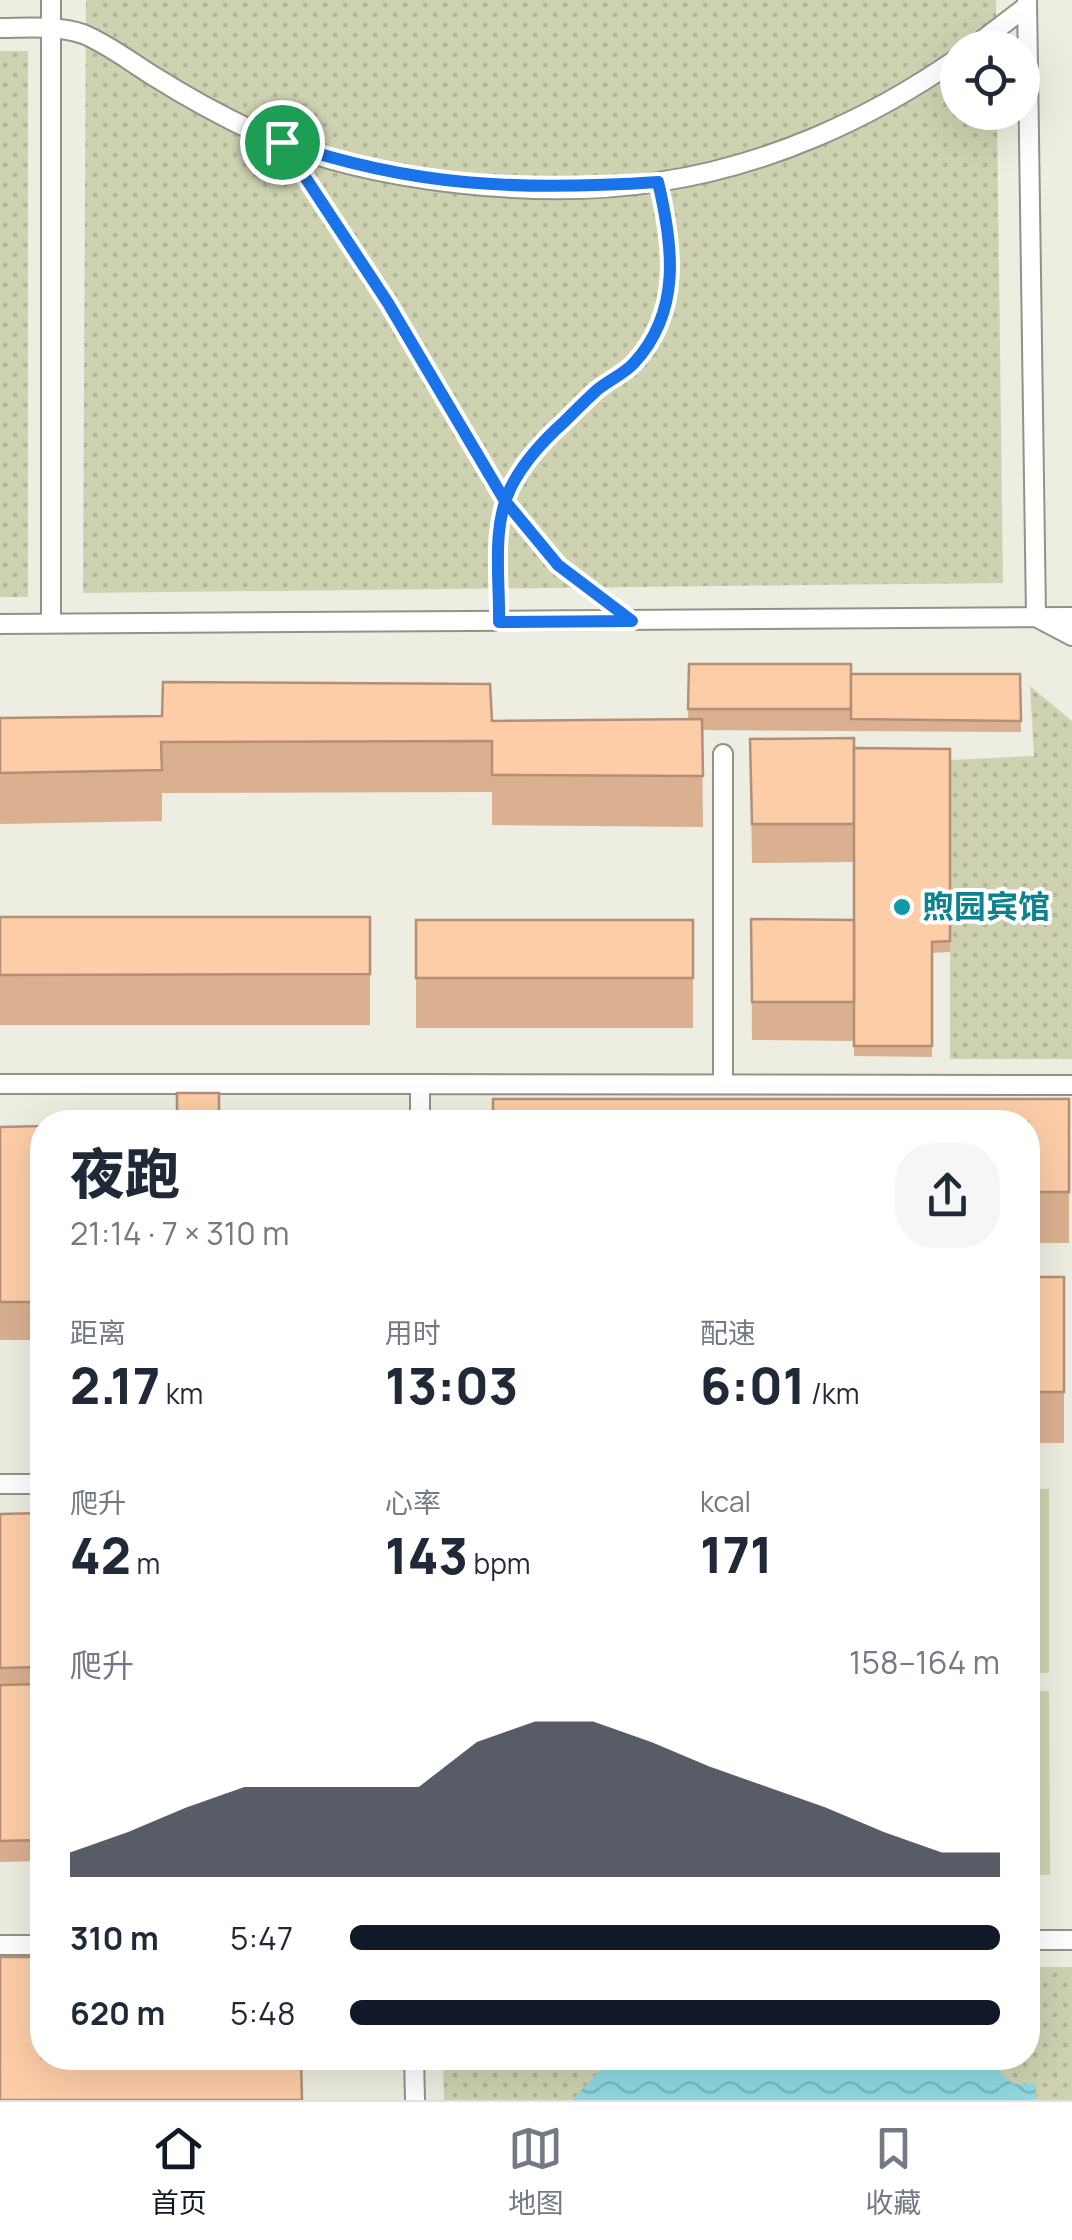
<!DOCTYPE html>
<html lang="zh">
<meta charset="utf-8">
<style>
:root{--surface:#fff;--page:#f6f6f7;--text:#1f2937;--muted:#747a83;--line:#e0e1e3;--accent:#111827}
body{margin:0;font-family:Manrope,"Noto Sans SC",sans-serif;background:var(--page);color:var(--text);height:100vh;display:flex;flex-direction:column;font-size:38px;white-space:nowrap}
*{box-sizing:border-box;margin:0}
p{font-size:32px;color:var(--muted)}
.icon{flex:none;width:55px;height:55px;fill:none;stroke:currentColor;stroke-width:2;stroke-linecap:round;stroke-linejoin:round}
.map{position:relative;flex:1;overflow:hidden}
.side{position:absolute;left:30px;top:1110px;width:1010px;height:960px;display:flex;flex-direction:column;background:var(--surface);border-radius:40px;box-shadow:0 10px 40px #0002}
.side>*{flex:none}
.tools{position:absolute;left:940px;top:30px;display:grid;gap:20px}
.tools a{display:grid;place-items:center;width:100px;height:100px;border-radius:50%;background:var(--surface);box-shadow:0 10px 40px #0002;font-size:50px}
.pin{position:absolute;display:grid;place-items:center;width:85px;height:85px;color:#fff;margin:-42px;border:5px solid #fff;border-radius:50%;box-shadow:0 2px 10px #0007}
.round{display:grid;place-items:center;flex:none;width:105px;height:105px;border-radius:40px;background:var(--page)}
.head{display:flex;align-items:center;justify-content:space-between;height:170px;padding:0 40px}
h1{font-size:55px;font-weight:800;line-height:75px}
.metrics{display:grid;grid-template-columns:repeat(3,1fr);gap:15px;height:170px;padding:10px 40px}
.metrics div{display:grid;align-content:center}
.metrics b{font-size:50px;font-weight:800}
.metrics small{font-size:28px;font-weight:400}
.metrics p{font-size:28px}
.chart{height:280px;padding:20px 40px}
.chart p{display:flex;justify-content:space-between}
.chart svg{width:100%;height:180px;margin-top:10px;fill:var(--accent);opacity:.7}
ul{padding:0 40px;list-style:none;font-size:32px}
li{display:grid;grid-template-columns:160px 120px 1fr;align-items:center;height:75px}
li i{height:25px;border-radius:12px;background:var(--accent)}
.dock{display:flex;justify-content:space-around;align-items:center;height:140px;border-top:2px solid var(--line);background:var(--surface);font-size:28px;color:var(--muted)}
.dock a{display:grid;justify-items:center;gap:5px}
.dock .current{color:var(--accent)}
.map>svg:first-child{display:block}
.park{fill:url(#park-dots)}
.pitch{fill:#ced2b1}
.water{fill:url(#water-waves)}
.lines{fill:none;stroke-linecap:round;stroke-linejoin:round}
.service-casing{stroke:#939287;stroke-width:22}
.path{stroke:#abaaa0;stroke-width:6;stroke-dasharray:5 5;stroke-linecap:butt}
.service{stroke:#fff;stroke-width:18}
.wall{fill:#dab090}
.building{fill:#fdcda8;stroke:#b19076;stroke-width:2.5}
.route-casing{stroke:#fff;stroke-width:20}
.route{stroke:#1a73e8;stroke-width:12}
.culture-dot{fill:#0f9aa8;stroke:#fff;stroke-width:4}
.labels{text-anchor:middle;stroke-width:8;stroke-linejoin:round;paint-order:stroke}
.culture-label{font-size:32px;font-weight:bold;fill:#0d838f;stroke:#fff;text-anchor:start}
</style>
<div class="map">
<svg width="1072" height="2100" viewBox="0 0 1072 2100">
<defs>
<pattern id="park-dots" width="8" height="8" patternUnits="userSpaceOnUse" patternTransform="scale(2.5)"><rect width="8" height="8" fill="#ced2b1"/><path d="M2 2h.1M6 6h.1" fill="none" stroke="#b1b498" stroke-width="1.8" stroke-linecap="round"/></pattern>
<pattern id="water-waves" width="16" height="10" patternUnits="userSpaceOnUse" patternTransform="scale(2.5)"><rect width="16" height="10" fill="#90d9e2"/><path d="M0 5q4-4 8 0t8 0" fill="none" stroke="#7cbac2"/></pattern>
</defs>
<rect width="100%" height="100%" fill="#eeede1"/>
<!-- park -->
<g class="park">
<path d="M86,0H996V47L958,48V112L997,113L1003,583L83,593Z"/>
<rect x="0" y="51" width="28" height="546"/>
<path d="M1030,686L1072,721V1059H950V760L1034,756Z"/>
<path d="M1028,1967H1072V2100H444L443,2058H1028Z"/>
</g>
<!-- pitch -->
<g class="pitch">
<rect x="1028" y="1489" width="21" height="184"/>
<path d="M1028,1691H1049L1050,1875H1028Z"/>
</g>
<!-- water -->
<path class="water" d="M612,2058H985L1013,2084H1036V2100H572Z"/>
<g class="lines">
<!-- service casing -->
<g class="service-casing">
<g id="service">
<path d="M51,0V622"/>
<path d="M1027,0L1036,617L1072,636"/>
<path d="M0,28C27,28 57,25 83,34C108,44 132,63 155,77C190,99 225,118 262,135C370,183 541,200 658,182C766,166 869,120 958,58"/>
<path d="M972,48L1027,6"/>
<path d="M0,624L1072,617"/>
<path d="M723,754V1084"/>
<path d="M0,1084H420"/>
<path d="M420,1122V1084L1072,1085"/>
<path d="M0,1484H42"/>
<path d="M1028,1940H1072"/>
<path d="M0,1945H42"/>
<path d="M414,2058L415,2100"/>
</g>
</g>
<!-- path -->
<g class="path">
<path d="M304,176L387,303L505,501L558,565L596,594"/>
<path d="M499,596C499,560 493,517 512,484C581,362 701,383 663,203"/>
</g>
<!-- service -->
<use href="#service" class="service"/>
</g>
<!-- wall -->
<g class="wall">
<path d="M689,664L851,674H1020L1021,732L702,730L703,827L492,825V792L162,793V821L0,824V718L492,721L688,719Z"/>
<path d="M750,739L854,748L950,749V952L932,953V1057L854,1056V1041L752,1040L751,919L854,920V862L752,863Z"/>
<rect x="0" y="917" width="370" height="108"/>
<rect x="416" y="920" width="277" height="108"/>
<path d="M1069,1099V1243H1028V1122Z"/>
<path d="M42,1126V1340H0V1127Z"/>
<rect x="1028" y="1277" width="36" height="166"/>
<path d="M42,1513V1861L0,1862V1514Z"/>
</g>
<!-- building -->
<g class="building">
<path d="M689,664H851V709H688Z"/>
<path d="M851,674H1020L1021,721L851,719Z"/>
<path d="M163,682L490,684L492,721L702,719L703,776L492,775V741L161,742L162,770L0,773V718L162,716Z"/>
<path d="M854,738V824H752L750,739Z"/>
<path d="M854,748L950,749V941L932,942V1046H854Z"/>
<path d="M0,917H370V974L0,975Z"/>
<path d="M751,919L854,920V1002H752Z"/>
<rect x="416" y="920" width="277" height="58"/>
<rect x="177" y="1093" width="42" height="29"/>
<path d="M493,1099H1069V1192H1028V1122H493Z"/>
<path d="M329,1112V1122H266V1114Z"/>
<path d="M42,1126V1302H0V1127Z"/>
<rect x="1028" y="1277" width="36" height="115"/>
<path d="M42,1513V1667L0,1668V1514Z"/>
<path d="M42,1684V1840L0,1841V1685Z"/>
<path d="M0,1957H42V2058H301L302,2100H0Z"/>
</g>
<g class="lines">
<!-- route casing -->
<g class="route-casing">
<path id="route" d="M282,142L388,303L505,501L558,565L632,621L499,622C500,579 491,527 511,487C523,463 545,439 564,422C575,411 586,400 597,390C609,380 624,374 634,363C682,311 673,245 658,182C521,191 412,187 282,142"/>
</g>
<!-- route -->
<use href="#route" class="route"/>
</g>
<!-- markers -->
<circle class="culture-dot" cx="902" cy="907" r="10"/>
<g class="labels">
<!-- culture labels -->
<g class="culture-label">
<text x="922" y="918">煦园宾馆</text>
</g>
</g>
</svg>
<div class="tools">
<a><svg class="icon" aria-label="locate" viewBox="0 0 24 24"><circle cx="12" cy="12" r="6"/><path d="M12 2v4M12 18v4M2 12h4M18 12h4"/></svg></a>
</div>
<div class="pin" style="left:282px;top:142px;background:#1e9e55"><svg class="icon" aria-label="arrive" viewBox="0 0 24 24"><path d="M6 21V4h12l-3 4 3 4H6"/></svg></div>
<section class="side">
<div class="head"><div><h1>夜跑</h1><p>21:14 · 7 × 310 m</p></div><a class="round"><svg class="icon" aria-label="share" viewBox="0 0 24 24"><path d="M12 15V3M7 8l5-5 5 5M5 13v7h14v-7"/></svg></a></div>
<div class="metrics">
<div><p>距离</p><b>2.17<small> km</small></b></div>
<div><p>用时</p><b>13:03</b></div>
<div><p>配速</p><b>6:01<small> /km</small></b></div>
</div>
<div class="metrics">
<div><p>爬升</p><b>42<small> m</small></b></div>
<div><p>心率</p><b>143<small> bpm</small></b></div>
<div><p>kcal</p><b>171</b></div>
</div>
<div class="chart"><p><span>爬升</span>158–164 m</p>
<svg viewBox="0 0 160 44" preserveAspectRatio="none"><path d="M0 44V38L10 33L20 27L30 22L40 22L50 22L60 22L70 11L80 6L90 6L100 11L110 17L120 22L130 27L140 33L150 38L160 38V44z"/></svg>
</div>
<ul>
<li><b>310 m</b>5:47<i style="width:100%"></i></li>
<li><b>620 m</b>5:48<i style="width:100%"></i></li>
</ul>
</section>
</div>
<nav class="dock">
<a class="current"><svg class="icon" aria-label="home" viewBox="0 0 24 24"><path d="M3 11l9-7 9 7M6 9v11h12V9"/></svg>首页</a>
<a><svg class="icon" aria-label="map" viewBox="0 0 24 24"><path d="M3 6l6-2 6 2 6-2v14l-6 2-6-2-6 2zM9 4v14M15 6v14"/></svg>地图</a>
<a><svg class="icon" aria-label="saved" viewBox="0 0 24 24"><path d="M7 4h10v16l-5-4-5 4z"/></svg>收藏</a>
</nav>
